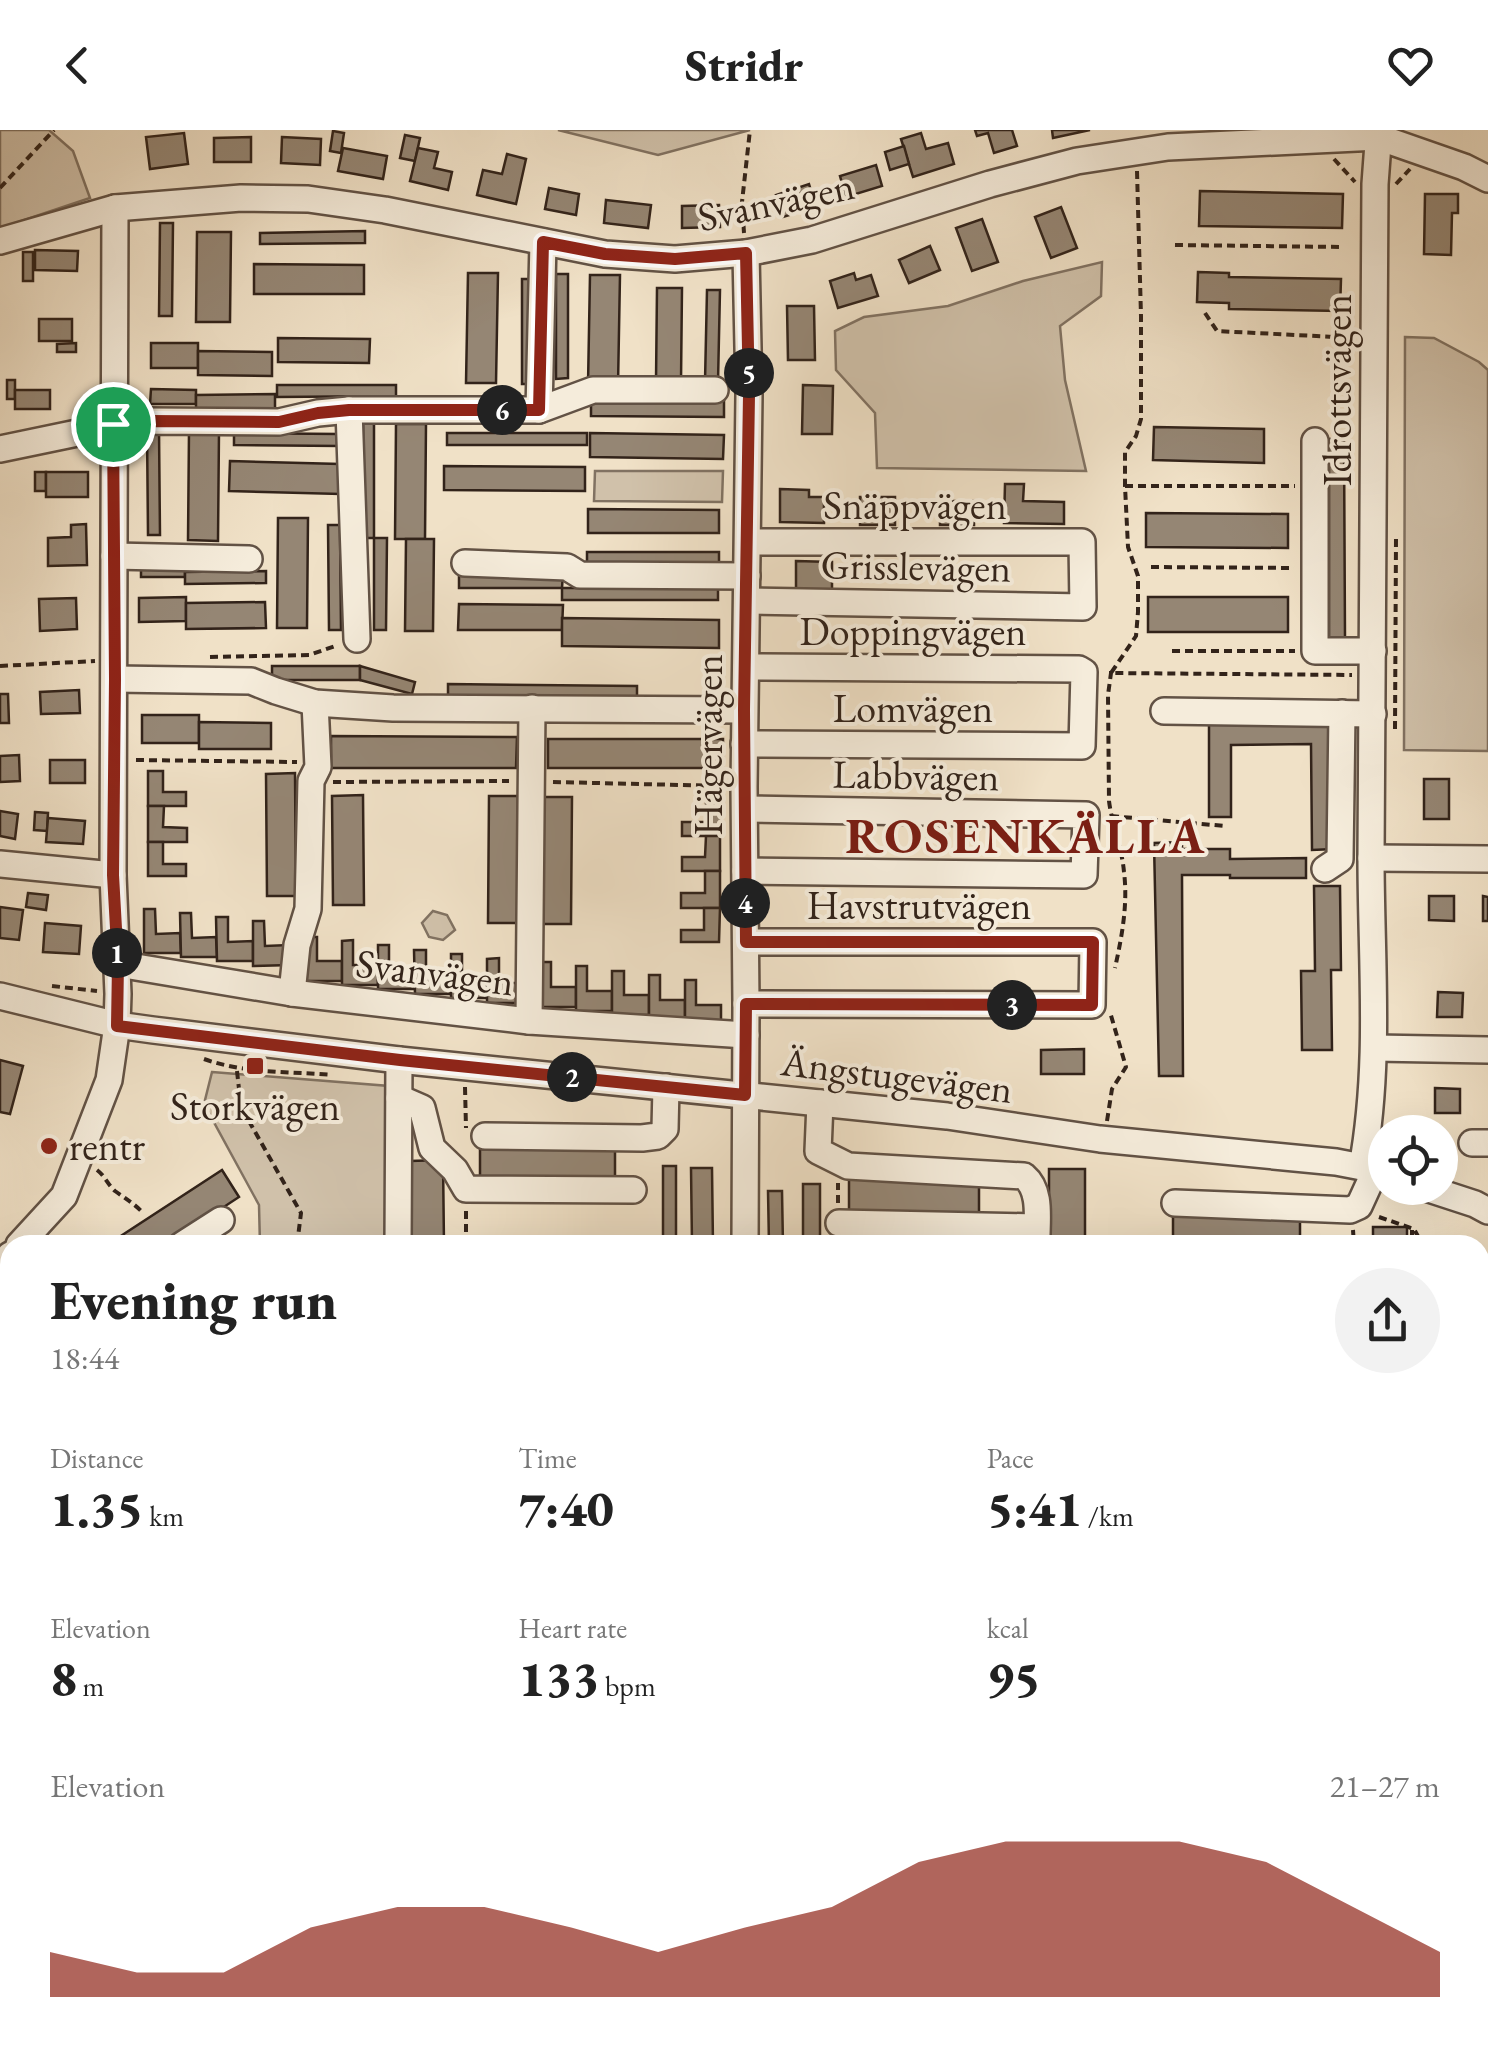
<!DOCTYPE html>
<meta charset="utf-8">
<style>
:root{--surface:#fff;--page:#f2f2f2;--text:#222;--muted:#767676;--accent:#8f2418}
body{margin:0;font-family:"EB Garamond",serif;background:var(--page);color:var(--text);height:100vh;display:flex;flex-direction:column;font-size:38px;white-space:nowrap}
*{box-sizing:border-box;margin:0}
p{font-size:32px;color:var(--muted)}
.icon{flex:none;width:55px;height:55px;fill:none;stroke:currentColor;stroke-width:2;stroke-linecap:round;stroke-linejoin:round}
.map{position:relative;flex:1;overflow:hidden}
.panel{position:absolute;left:0px;top:1105px;width:1490px;height:810px;display:flex;flex-direction:column;background:var(--surface);border-radius:30px 30px 0 0;box-shadow:0 10px 40px #0002}
.panel>*{flex:none}
.fabs{position:absolute;left:1368px;top:985px;display:grid;gap:20px}
.fabs a{display:grid;place-items:center;width:90px;height:90px;border-radius:50%;background:var(--surface);box-shadow:0 10px 40px #0002;font-size:50px}
.pin{position:absolute;display:grid;place-items:center;width:85px;height:85px;color:#fff;margin:-42px;border:5px solid #fff;border-radius:50%;box-shadow:0 2px 10px #0007}
.km{position:absolute;width:50px;height:50px;margin:-25px;border-radius:50%;background:#222;color:#fff;font-size:28px;line-height:50px;text-align:center}
.round{display:grid;place-items:center;flex:none;width:105px;height:105px;border-radius:52px;background:var(--page)}
.head{display:flex;align-items:center;justify-content:space-between;height:170px;padding:0 50px}
h1{font-size:55px;font-weight:800;line-height:75px}
.figures{display:grid;grid-template-columns:repeat(3,1fr);gap:15px;height:170px;padding:10px 50px}
.figures div{display:grid;align-content:center}
.figures b{font-size:50px;font-weight:800}
.figures small{font-size:28px;font-weight:400}
.figures p{font-size:28px}
.chart{height:280px;padding:20px 50px}
.chart p{display:flex;justify-content:space-between}
.chart svg{width:100%;height:180px;margin-top:10px;fill:var(--accent);opacity:.7}
header{display:flex;justify-content:space-between;align-items:center;height:130px;padding:0 50px;background:var(--surface);font-size:45px;font-weight:800}
.map>svg:first-child{display:block}
.green{fill:#d0c1aa;stroke:#817262;stroke-width:2.5}
.building{fill:#958674;stroke:#32231a;stroke-width:2.5}
.lines{fill:none;stroke-linecap:round;stroke-linejoin:round}
.minor-casing{stroke:#625245;stroke-width:30}
.path{stroke:#32231a;stroke-width:4;stroke-dasharray:8 5;stroke-linecap:butt}
.minor{stroke:#f5ecdb;stroke-width:25}
.route-casing{stroke:#fff;stroke-width:20}
.route{stroke:#8f2418;stroke-width:12}
.poi-dot{fill:#8f2418;stroke:#f5ecdb;stroke-width:4}
.labels{text-anchor:middle;stroke-width:8;stroke-linejoin:round;paint-order:stroke}
.street-label{font-size:40px;fill:#32231a;stroke:#f5ecdb}
.poi-label{font-size:40px;fill:#32231a;stroke:#f5ecdb}
.district-label{font-size:50px;font-weight:bold;letter-spacing:2.5px;fill:#7a1f14;stroke:#f5ecdb}
</style>
<header><svg class="icon" aria-label="back" viewBox="0 0 24 24"><path d="M15 5l-7 7 7 7"/></svg>Stridr<svg class="icon" aria-label="heart" viewBox="0 0 24 24"><path d="M12 20l-8-8c-3-5 5-10 8-4 3-6 11-1 8 4z"/></svg></header>
<div class="map">
<svg width="1488" height="1915" viewBox="0 0 1488 1915">
<rect width="100%" height="100%" fill="#f0e1c7"/>
<filter id="stains"><feTurbulence type="fractalNoise" baseFrequency=".002" numOctaves="4"/><feColorMatrix values="0 0 0 0 .2 0 0 0 0 .09 0 0 0 0 .02 0 0 0 .5 -.17"/></filter>
<radialGradient id="worn" r=".72"><stop offset=".6" stop-color="#630" stop-opacity="0"/><stop offset="1" stop-color="#630" stop-opacity=".3"/></radialGradient>
<!-- green -->
<g class="green">
<path d="M0,0H49L73,21L90,68L0,98Z"/>
<path d="M558,0H750L658,25Z"/>
<path d="M1102,132L1101,166L1060,196L1065,250L1086,341L877,338L875,283L836,240L835,201L864,187L948,176L1023,151Z"/>
<path d="M1405,207L1434,208L1479,232L1488,240V621L1404,620Z"/>
<path d="M595,341H723L722,372L594,371Z"/>
<path d="M433,781L447,785L455,800L443,810L429,807L422,793Z"/>
<path d="M212,942L389,956L385,1115H260L259,1075L204,974Z"/>
<path d="M10,1429V1905H222L199,1915H0V1434Z"/>
<path d="M1488,1563V1915H801L800,1905H1480V1568H1486Z"/>
</g>
<!-- building -->
<g class="building">
<path d="M975,0H1012L1017,16L994,23L988,3L977,6Z"/>
<path d="M1052,0H1090L1053,8Z"/>
<path d="M333,1L344,3L341,23L330,21Z"/>
<path d="M184,3L188,34L150,39L146,7Z"/>
<path d="M921,3L926,19L948,13L954,34L913,47L901,9Z"/>
<path d="M405,5L420,8L415,31L400,28Z"/>
<path d="M251,7V32H214V8Z"/>
<path d="M282,7L321,9L320,35L281,33Z"/>
<path d="M904,16L909,34L890,40L885,22Z"/>
<path d="M343,18L387,26L383,49L338,41Z"/>
<path d="M418,18L438,22L434,38L452,42L448,60L410,51Z"/>
<path d="M507,24L526,29L516,74L477,65L483,40L502,44Z"/>
<path d="M876,35L882,56L846,67L840,46Z"/>
<path d="M809,54L816,77L783,87L776,65Z"/>
<path d="M549,58L579,64L576,85L545,79Z"/>
<path d="M1200,61L1343,64L1342,98L1199,96Z"/>
<path d="M1425,64H1458V83H1452L1451,125L1424,124Z"/>
<path d="M606,70L651,75L648,98L604,93Z"/>
<path d="M719,75L720,97L682,98V76Z"/>
<path d="M1061,77L1077,118L1051,128L1035,87Z"/>
<path d="M982,89L998,132L972,141L956,98Z"/>
<path d="M160,93H173L172,186H159Z"/>
<path d="M365,101V113L260,114V103Z"/>
<path d="M197,102H231L230,192H196Z"/>
<path d="M930,116L940,140L909,153L899,130Z"/>
<path d="M35,120L78,121L77,141L35,140Z"/>
<rect x="23" y="122" width="10" height="29"/>
<path d="M254,134L364,135V164H254Z"/>
<path d="M1198,142L1229,143V147L1341,149L1340,181L1229,179V173L1197,172Z"/>
<path d="M468,143H498L496,253H466Z"/>
<path d="M854,143L856,150L871,145L878,166L838,178L830,151Z"/>
<path d="M556,144H568V248L556,249Z"/>
<path d="M590,145H620L618,256L588,255Z"/>
<path d="M522,149H533L534,254H522Z"/>
<path d="M657,158H682L681,251H656Z"/>
<path d="M707,160H720L718,252H705Z"/>
<path d="M787,176H814L815,230H788Z"/>
<rect x="39" y="189" width="33" height="22"/>
<path d="M278,208L370,209L369,233L278,232Z"/>
<path d="M76,213V222H57V214Z"/>
<rect x="151" y="213" width="47" height="25"/>
<path d="M198,221L272,222V246L198,245Z"/>
<rect x="7" y="250" width="8" height="19"/>
<path d="M277,255H396V266L277,267Z"/>
<path d="M803,255L833,256L832,304H802Z"/>
<path d="M151,259L196,260V274H150Z"/>
<rect x="15" y="260" width="35" height="19"/>
<path d="M275,264V280H196V265Z"/>
<path d="M591,270L724,271V287L591,286Z"/>
<path d="M363,293L374,294V408H363Z"/>
<path d="M396,294H426L425,409H395Z"/>
<path d="M1154,297L1264,299V333L1153,330Z"/>
<path d="M147,300H159L160,405H148Z"/>
<path d="M189,301H219L218,411L188,410Z"/>
<path d="M234,303L339,304V316L234,315Z"/>
<rect x="447" y="303" width="140" height="12"/>
<path d="M590,303L724,305L723,329L590,327Z"/>
<path d="M1329,309H1344L1345,508H1329Z"/>
<path d="M230,331L340,334V364L229,361Z"/>
<path d="M444,336L585,337V361L444,360Z"/>
<rect x="35" y="342" width="11" height="19"/>
<rect x="46" y="342" width="42" height="25"/>
<path d="M1005,354H1024L1023,371L1064,372V394L1004,393Z"/>
<path d="M780,359L809,360V367H824V393L780,392Z"/>
<rect x="860" y="367" width="35" height="28"/>
<rect x="940" y="371" width="34" height="24"/>
<path d="M588,379L719,380V403H588Z"/>
<path d="M1146,383L1288,384V418L1146,417Z"/>
<path d="M278,388H308L307,498H277Z"/>
<path d="M86,394L87,435L48,436V408L71,407V395Z"/>
<path d="M328,395H340L341,500H329Z"/>
<path d="M374,408H387L386,500H374Z"/>
<path d="M406,409H434L433,501H405Z"/>
<rect x="587" y="422" width="132" height="12"/>
<path d="M796,431L832,432V461H796Z"/>
<path d="M141,435L185,436V447H141Z"/>
<path d="M266,441V453L185,454V442Z"/>
<path d="M459,443H563L562,458H459Z"/>
<rect x="562" y="458" width="156" height="12"/>
<path d="M186,467V491L139,492V468Z"/>
<rect x="1148" y="467" width="140" height="35"/>
<path d="M76,468L77,499L40,501L39,469Z"/>
<path d="M265,472L266,498L186,499V473Z"/>
<path d="M459,474L563,475L562,500H458Z"/>
<path d="M562,488L719,490V518L562,516Z"/>
<rect x="272" y="536" width="88" height="14"/>
<path d="M360,536L415,552L412,564L360,550Z"/>
<path d="M448,554L637,556V570L448,569Z"/>
<path d="M79,560L80,583L41,584L40,562Z"/>
<path d="M0,564H8L9,593H0Z"/>
<rect x="142" y="585" width="57" height="28"/>
<path d="M1209,589L1339,592L1334,719L1312,720L1311,614L1231,615V687H1209Z"/>
<path d="M199,592L271,593V619H199Z"/>
<path d="M331,606L517,607L516,638H331Z"/>
<rect x="548" y="609" width="175" height="29"/>
<path d="M19,625L20,651L0,652V626Z"/>
<rect x="50" y="630" width="35" height="23"/>
<path d="M148,641H163V662H186V676H148Z"/>
<path d="M295,643L296,766H267L266,644Z"/>
<rect x="1424" y="649" width="25" height="40"/>
<path d="M363,665L364,775H333L332,666Z"/>
<path d="M489,666H518V793H488Z"/>
<path d="M542,667H572L571,794H542Z"/>
<path d="M706,672H721L720,706H682V692H706Z"/>
<path d="M148,676H164L163,697L187,698V712H148Z"/>
<path d="M0,681L18,684L15,709L0,706Z"/>
<path d="M35,682L48,683L47,701L34,700Z"/>
<path d="M48,688L85,691L83,714L46,712Z"/>
<path d="M706,706H720V741H682V727H705Z"/>
<path d="M148,712H163V734H186V746H148Z"/>
<path d="M1182,712V719H1230V729L1306,728V748H1230V745H1182L1183,946H1159L1154,713Z"/>
<path d="M705,741H720V778H681V763H705Z"/>
<path d="M1314,756H1340L1341,840H1331L1332,920H1302L1301,841H1315Z"/>
<path d="M28,763L48,765L46,780L26,777Z"/>
<path d="M1429,766H1454V791L1429,790Z"/>
<path d="M1483,766L1488,767V791H1483Z"/>
<path d="M0,777L23,780L19,810L0,808Z"/>
<path d="M704,778H720L719,812H681V800H704Z"/>
<path d="M144,779H155L156,804L180,803L181,823H144Z"/>
<path d="M180,783H191L192,808L216,807L217,827H181Z"/>
<path d="M216,787H228V812L253,811V831H217Z"/>
<path d="M253,791H264L265,816L289,815L290,835L253,836Z"/>
<path d="M45,793L81,796L79,824L43,822Z"/>
<path d="M306,807H317V831H342V851H306Z"/>
<path d="M353,810V835H378V855H342V811Z"/>
<path d="M378,815H389V840H415V859H378Z"/>
<path d="M414,820H426V844H451V864H415Z"/>
<path d="M451,824H462V849H487V868H451Z"/>
<path d="M499,828V853H523V873H487V829Z"/>
<path d="M540,832H551V857H576V877H540Z"/>
<path d="M576,836H587V861H612V881H576Z"/>
<path d="M612,841H624V865H649V885H612Z"/>
<path d="M649,845H660V870H685V890H649Z"/>
<path d="M685,850H696V875H721V894H685Z"/>
<path d="M1438,862L1463,863L1462,887H1437Z"/>
<path d="M1084,919V944H1041V920Z"/>
<path d="M0,930L23,936L10,984L0,982Z"/>
<path d="M1435,958L1460,959V983H1435Z"/>
<path d="M480,1019L615,1020V1054L480,1053Z"/>
<path d="M443,1030L444,1115H411L410,1031Z"/>
<rect x="663" y="1036" width="13" height="79"/>
<path d="M691,1038H712L713,1115H692Z"/>
<rect x="1049" y="1039" width="36" height="76"/>
<path d="M222,1040L239,1067L166,1115H107Z"/>
<path d="M849,1047H979V1082L849,1083Z"/>
<rect x="803" y="1054" width="17" height="61"/>
<path d="M768,1061H782L783,1115H769Z"/>
<path d="M1300,1081V1115H1173V1083Z"/>
<rect x="1373" y="1097" width="34" height="18"/>
<path d="M1480,1164L1488,1169V1189L1480,1184Z"/>
<path d="M0,1191L10,1201V1209L1,1217Z"/>
<rect x="1480" y="1253" width="4" height="31"/>
<path d="M0,1338L10,1353L0,1362Z"/>
<path d="M1480,1451L1488,1454V1508L1480,1532Z"/>
<path d="M611,1905L612,1913L636,1909L637,1915H594L593,1906Z"/>
<path d="M708,1905H776V1915H734L730,1912L729,1915H705Z"/>
</g>
<g class="lines">
<!-- minor casing -->
<g class="minor-casing">
<g id="minor">
<path d="M0,111L115,78L241,68L308,69L385,80L605,124L675,129L746,123L812,110L990,54L1077,31L1168,17L1378,7L1464,37L1488,49"/>
<path d="M349,280L357,509"/>
<path d="M539,280L543,112"/>
<path d="M1315,311V521H1373"/>
<path d="M0,319L82,302L113,294L148,291L279,292L318,283L349,280H539L593,260H715"/>
<path d="M114,426L249,429"/>
<path d="M465,433L567,437L580,445L747,446"/>
<path d="M747,471L1083,477L1082,412H748"/>
<path d="M115,549L251,551L276,561L315,573L393,578L744,580"/>
<path d="M1164,581L1373,584"/>
<path d="M744,614L1082,616L1084,542L1079,539L746,537"/>
<path d="M745,679L1086,685L1084,745L745,741"/>
<path d="M1371,728L1488,729"/>
<path d="M0,734L113,745"/>
<path d="M1325,739L1340,729L1342,583"/>
<path d="M746,812H1093L1092,875L746,874"/>
<path d="M118,834L292,863L529,891L746,905"/>
<path d="M292,863L297,815L308,779L311,651L318,637L315,573"/>
<path d="M0,866L117,895L153,900L399,930L947,986L1100,1009L1336,1032L1362,1037L1385,1044"/>
<path d="M529,891L532,578"/>
<path d="M1375,918L1488,920"/>
<path d="M399,968L422,978L432,1018L455,1040L466,1059L633,1060"/>
<path d="M820,973L818,1021L848,1036L1024,1046C1043,1062 1036,1092 1037,1115"/>
<path d="M485,1006L642,1008L658,1006L665,999L666,957"/>
<path d="M1472,1013H1488"/>
<path d="M1362,1037C1381,934 1371,831 1371,727C1372,503 1374,278 1375,54L1379,0"/>
<path d="M1426,1058L1475,1074L1488,1081"/>
<path d="M1175,1073L1350,1080L1359,1076L1375,1041"/>
<path d="M839,1093L1036,1097"/>
<path d="M19,1115L64,1066L109,950L117,895L118,864L113,745L115,78"/>
<path d="M182,1115L221,1090"/>
<path d="M398,1115L399,930"/>
<path d="M745,1115L746,874L744,657L749,265L746,123"/>
<path d="M0,1136L10,1125"/>
<path d="M1480,1151L1488,1156"/>
<path d="M0,1180L10,1189"/>
<path d="M1480,1292H1488"/>
<path d="M1480,1334H1488"/>
<path d="M0,1375L10,1368"/>
</g>
</g>
<!-- path -->
<g class="path">
<path d="M1334,29L1355,52"/>
<path d="M1137,41L1141,186V289L1136,306L1125,322V356L1128,417L1138,446V482L1136,506L1111,543L1352,545"/>
<path d="M1396,54L1410,39"/>
<path d="M0,58L54,0"/>
<path d="M744,103L742,72L750,0"/>
<path d="M1175,115L1342,117"/>
<path d="M1205,183L1217,201L1354,208"/>
<path d="M1125,356H1295"/>
<path d="M1151,437L1294,438"/>
<path d="M1172,521H1295"/>
<path d="M210,527L309,525L338,515"/>
<path d="M0,536L95,531"/>
<path d="M1109,543H1111L1108,565L1109,671C1112,695 1122,718 1124,742C1128,774 1122,806 1115,838"/>
<path d="M1395,599L1396,408"/>
<path d="M136,630L297,632"/>
<path d="M333,652L509,651"/>
<path d="M553,652L724,656"/>
<path d="M1111,686L1225,696"/>
<path d="M52,856L97,861"/>
<path d="M204,929C246,944 288,941 332,945"/>
<path d="M237,941L241,977L301,1083L297,1115"/>
<path d="M465,957L466,998"/>
<path d="M1107,991L1112,959L1126,937L1110,882"/>
<path d="M1440,1036L1453,1043"/>
<path d="M97,1040C105,1046 108,1055 115,1061C126,1069 135,1074 144,1084"/>
<path d="M838,1073V1053"/>
<path d="M1379,1087L1414,1099L1421,1112L1426,1115"/>
<path d="M1353,1100L1354,1115"/>
<path d="M1412,1100V1115"/>
<path d="M466,1115V1077"/>
<path d="M1480,1441L1488,1443"/>
<path d="M0,1443L10,1438"/>
<path d="M1369,1905L1371,1915"/>
</g>
<!-- minor -->
<use href="#minor" class="minor"/>
</g>
<g class="lines">
<!-- route casing -->
<g class="route-casing">
<path id="route" d="M543,112L605,124L675,129L746,123L749,265L744,580L746,812H1093L1092,875L746,874L745,965L400,930L117,896L118,834L113,745L115,549L113,294L148,291L279,292L318,283L349,280H539Z"/>
</g>
<!-- route -->
<use href="#route" class="route"/>
</g>
<!-- markers -->
<g class="poi-dot">
<rect x="245" y="926" width="20" height="20" rx="5"/>
<circle cx="49" cy="1016" r="10"/>
</g>
<g class="labels">
<!-- street labels -->
<g class="street-label">
<text transform="translate(776 71) rotate(-12)" y="14">Svanvägen</text>
<text transform="translate(1337 260) rotate(-90)" y="14">Idrottsvägen</text>
<text x="915" y="389">Snäppvägen</text>
<text transform="translate(916 436) rotate(1)" y="14">Grisslevägen</text>
<text x="913" y="515">Doppingvägen</text>
<text x="913" y="592">Lomvägen</text>
<text transform="translate(708 615) rotate(-90)" y="14">Hägervägen</text>
<text transform="translate(916 645) rotate(1)" y="14">Labbvägen</text>
<text x="919" y="789">Havstrutvägen</text>
<text transform="translate(435 842) rotate(7)" y="14">Svanvägen</text>
<text transform="translate(897 945) rotate(7)" y="14">Ängstugevägen</text>
</g>
<!-- poi labels -->
<g class="poi-label">
<text x="255" y="990">Storkvägen</text>
<text x="69" y="1030" text-anchor="start">rentr</text>
</g>
<!-- district labels -->
<g class="district-label">
<text x="1026" y="723">ROSENKÄLLA</text>
</g>
</g>
<rect width="100%" height="100%" filter="url(#stains)"/>
<rect width="100%" height="100%" fill="url(#worn)"/>
</svg>
<div class="fabs">
<a><svg class="icon" aria-label="locate" viewBox="0 0 24 24"><circle cx="12" cy="12" r="6"/><path d="M12 2v4M12 18v4M2 12h4M18 12h4"/></svg></a>
</div>
<div class="pin" style="left:113px;top:294px;background:#1e9e55"><svg class="icon" aria-label="arrive" viewBox="0 0 24 24"><path d="M6 21V4h12l-3 4 3 4H6"/></svg></div>
<b class="km" style="left:117px;top:823px">1</b>
<b class="km" style="left:572px;top:947px">2</b>
<b class="km" style="left:1012px;top:875px">3</b>
<b class="km" style="left:745px;top:773px">4</b>
<b class="km" style="left:749px;top:243px">5</b>
<b class="km" style="left:502px;top:280px">6</b>
<section class="panel">
<div class="head"><div><h1>Evening run</h1><p>18:44</p></div><a class="round"><svg class="icon" aria-label="share" viewBox="0 0 24 24"><path d="M12 15V3M7 8l5-5 5 5M5 13v7h14v-7"/></svg></a></div>
<div class="figures">
<div><p>Distance</p><b>1.35<small> km</small></b></div>
<div><p>Time</p><b>7:40</b></div>
<div><p>Pace</p><b>5:41<small> /km</small></b></div>
</div>
<div class="figures">
<div><p>Elevation</p><b>8<small> m</small></b></div>
<div><p>Heart rate</p><b>133<small> bpm</small></b></div>
<div><p>kcal</p><b>95</b></div>
</div>
<div class="chart"><p><span>Elevation</span>21–27 m</p>
<svg viewBox="0 0 160 44" preserveAspectRatio="none"><path d="M0 44V33L10 38L20 38L30 27L40 22L50 22L60 27L70 33L80 27L90 22L100 11L110 6L120 6L130 6L140 11L150 22L160 33V44z"/></svg>
</div>
</section>
</div>
